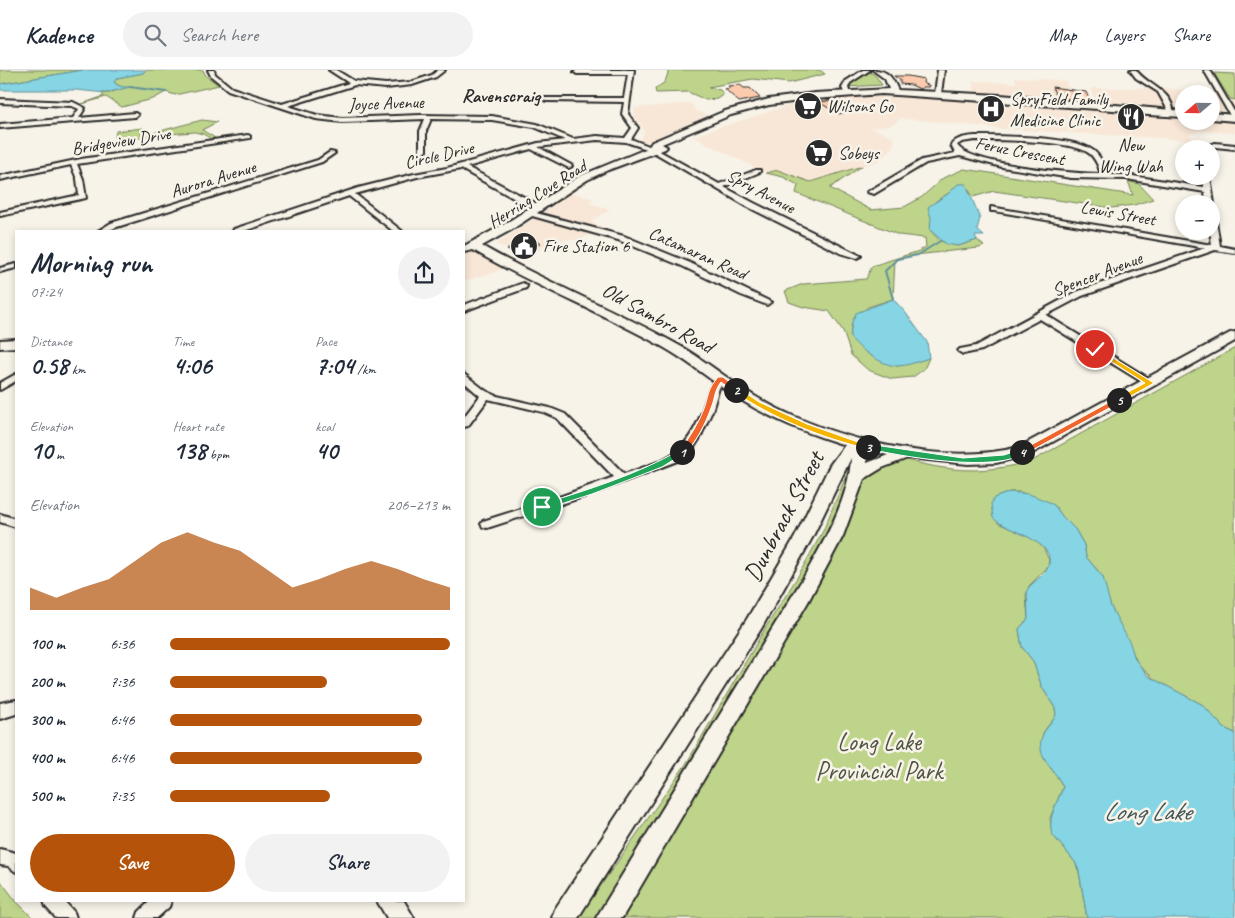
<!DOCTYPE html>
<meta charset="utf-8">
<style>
:root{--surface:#fff;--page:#f2f2f3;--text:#1f2937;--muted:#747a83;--line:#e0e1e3;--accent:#b45309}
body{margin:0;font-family:Caveat,sans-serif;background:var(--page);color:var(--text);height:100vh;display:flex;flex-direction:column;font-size:19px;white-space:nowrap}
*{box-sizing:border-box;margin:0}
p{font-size:16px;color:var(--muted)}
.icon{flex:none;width:28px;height:28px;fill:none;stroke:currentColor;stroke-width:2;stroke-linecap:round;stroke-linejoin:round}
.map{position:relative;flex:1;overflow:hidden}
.details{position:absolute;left:15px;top:160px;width:450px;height:672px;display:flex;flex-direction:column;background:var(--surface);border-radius:0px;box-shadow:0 2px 8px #0003}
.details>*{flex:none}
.needle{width:32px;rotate:250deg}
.fabs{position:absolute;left:1175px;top:15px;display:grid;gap:10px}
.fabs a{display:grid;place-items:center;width:45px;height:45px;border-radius:50%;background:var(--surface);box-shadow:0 2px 8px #0003;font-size:25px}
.pin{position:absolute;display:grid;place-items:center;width:42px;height:42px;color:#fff;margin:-21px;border:2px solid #fff;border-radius:50%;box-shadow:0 1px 5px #0007}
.km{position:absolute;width:25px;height:25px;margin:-12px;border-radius:50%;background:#222;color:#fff;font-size:14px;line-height:25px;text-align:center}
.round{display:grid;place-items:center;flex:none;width:52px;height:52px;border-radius:26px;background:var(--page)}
.headline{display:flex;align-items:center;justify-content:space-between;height:85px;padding:0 15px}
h1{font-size:28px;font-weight:800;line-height:38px}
.figures{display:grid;grid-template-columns:repeat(3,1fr);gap:8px;height:85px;padding:5px 15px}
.figures div{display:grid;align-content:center}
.figures b{font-size:25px;font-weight:800}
.figures small{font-size:14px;font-weight:400}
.figures p{font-size:14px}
.chart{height:140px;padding:10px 15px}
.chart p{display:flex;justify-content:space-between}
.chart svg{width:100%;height:90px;margin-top:5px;fill:var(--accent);opacity:.7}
.primary-button{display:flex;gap:10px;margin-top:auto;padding:10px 15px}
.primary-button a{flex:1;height:58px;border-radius:30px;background:var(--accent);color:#fff;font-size:20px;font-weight:800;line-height:58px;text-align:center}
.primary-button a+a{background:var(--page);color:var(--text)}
ul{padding:0 15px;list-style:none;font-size:16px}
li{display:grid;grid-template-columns:80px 60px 1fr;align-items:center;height:38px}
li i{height:12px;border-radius:6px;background:var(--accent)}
header{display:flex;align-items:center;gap:30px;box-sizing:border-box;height:70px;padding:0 25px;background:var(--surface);border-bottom:1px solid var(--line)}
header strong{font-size:24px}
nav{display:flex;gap:28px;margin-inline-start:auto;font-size:18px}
.search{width:350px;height:45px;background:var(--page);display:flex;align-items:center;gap:12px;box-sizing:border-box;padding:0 18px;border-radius:28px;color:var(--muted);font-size:19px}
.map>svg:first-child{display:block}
.built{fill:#f8e7d6;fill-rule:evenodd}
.green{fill:#bdd48a;stroke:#74805a}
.water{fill:#86d5e4;stroke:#62919a}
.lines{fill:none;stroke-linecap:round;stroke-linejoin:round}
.stream{stroke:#62919a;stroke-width:2}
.building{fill:#fccaac;stroke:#2b2b2b}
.minor-casing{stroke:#2b2b2b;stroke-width:4}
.tertiary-casing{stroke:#2b2b2b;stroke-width:4}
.secondary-casing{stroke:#2b2b2b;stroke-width:4}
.minor{fill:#f7f3e8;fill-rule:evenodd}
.tertiary{fill:#f7f3e8;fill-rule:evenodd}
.secondary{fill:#f7f3e8;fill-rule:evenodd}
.split-1{fill:#22a559;stroke:#fff}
.split-2{fill:#f0652b;stroke:#fff}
.split-3{fill:#f5b400;stroke:#fff}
.split-4{fill:#22a559;stroke:#fff}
.split-5{fill:#f0652b;stroke:#fff}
.split-6{fill:#f5b400;stroke:#fff}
.labels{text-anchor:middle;stroke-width:5;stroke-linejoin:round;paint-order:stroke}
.far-poi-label{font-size:18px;fill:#2b2b2b;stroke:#f7f3e8;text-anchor:start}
.far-street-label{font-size:18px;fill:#2b2b2b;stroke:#f7f3e8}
.far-neighbourhood-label{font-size:19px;font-weight:bold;fill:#2b2b2b;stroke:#f7f3e8}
.street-label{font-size:21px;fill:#2b2b2b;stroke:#f7f3e8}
.near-street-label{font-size:25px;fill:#2b2b2b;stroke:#f7f3e8}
.near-park-label{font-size:25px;fill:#505543;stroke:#f7f3e8}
.near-water-label{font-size:26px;font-style:italic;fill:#425659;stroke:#f7f3e8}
</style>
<header>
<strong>Kadence</strong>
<div class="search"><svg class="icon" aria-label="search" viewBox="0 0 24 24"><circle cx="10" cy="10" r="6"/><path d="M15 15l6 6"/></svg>Search here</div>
<nav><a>Map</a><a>Layers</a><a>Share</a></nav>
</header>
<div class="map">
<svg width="1235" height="848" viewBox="0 0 1235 848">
<rect width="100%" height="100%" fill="#f7f3e8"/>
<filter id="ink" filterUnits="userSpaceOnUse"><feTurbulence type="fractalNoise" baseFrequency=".02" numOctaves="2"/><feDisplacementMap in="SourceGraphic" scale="10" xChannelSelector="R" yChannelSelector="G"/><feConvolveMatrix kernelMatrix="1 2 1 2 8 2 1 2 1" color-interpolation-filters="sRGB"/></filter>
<g filter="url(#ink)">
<!-- built -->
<g class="built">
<path d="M1015,7L1066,11L1073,31L1095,32L1091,18H1162L1216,23L1235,30V44L1229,43L1235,54V63L1199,61L1190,64L1193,70L1003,59L900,48V50L889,56L870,58L894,67L891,69L895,70L892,78L878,91L810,112L778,100L766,103L692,66L800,32L867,25L900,27L903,24L977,29L972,11L1016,13ZM1184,24H1211V51H1184Z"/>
<path d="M691,33L695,40L709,46L648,72L640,71L644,63L643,58L634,47L635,38Z"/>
<path d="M572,123L593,129L589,133L610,140L591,151L603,158L580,170H556L526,187L496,174Z"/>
<path d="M477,178L508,194L496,202L464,211V182Z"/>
</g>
<!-- green -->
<g class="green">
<path d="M0,0H83L0,14Z"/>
<path d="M146,0H203L206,6L219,15L175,25L166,22L153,29L122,37L106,27L82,34L104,26L101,23H110L122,18L114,12L117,8L143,3Z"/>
<path d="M669,0H820L825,4L789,13L753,9L708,17L720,20L724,24L717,29L706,30L688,22L656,23L655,19L665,12Z"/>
<path d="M868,1L875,5L882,15L846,17Z"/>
<path d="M1214,3L1235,4V30L1230,29Z"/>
<path d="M202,50L217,52L202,60L220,71H215L203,64L195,62L155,65L119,72L115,68L116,61L143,58L141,66Z"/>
<path d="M862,96L830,118L871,140L904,137L922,127L943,108L964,99L1133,125L1128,111L1139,114L1153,129L1134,135L1112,138L994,121L973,127L966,115L958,114L949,123L936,131L930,160L940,171L958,176L977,170L984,176L979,178L915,185L895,190L893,229L868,237L852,252L850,267L897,296L929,288L924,299L913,307L892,309L868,300L851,285L843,261L829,241L803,237L789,232L785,221L803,214L866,209L872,196L919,181L926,177L925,168L899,165L796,123L798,115L783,107L766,103L778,100L810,112Z"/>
<path d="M1235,278V663L1224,658L1203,635L1155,610L1138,594L1111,537L1099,502L1086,487L1084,475L1075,459L1062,446L1055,436L1020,422H1010L994,428L998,453L1036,470L1044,479L1049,490L1048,497L1029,516L1026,526L1028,549L1019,559L1022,577L1033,591L1042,617L1055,638L1056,645C1053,651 1045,658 1043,664C1036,690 1054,697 1063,717L1050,748L1052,764L1075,792L1079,802L1087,848H578L686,694L766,557L798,506L823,461L859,375C924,396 963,410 1032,391Z"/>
<path d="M0,810L16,831L33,848H0Z"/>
</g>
<!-- water -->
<g class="water">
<path d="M83,0H146L143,3L117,8L114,12C118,17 123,17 130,17L106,23L76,20H0V14Z"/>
<path d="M958,114H966L980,148L977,160L984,166H975L977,170L958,176L946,174L930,160L931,148L928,137L949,123Z"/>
<path d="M893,229L905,242L927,272L929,288C919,291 907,296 897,296C881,295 860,280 850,267L852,252L856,243Z"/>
<path d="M1010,422L1029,424L1049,432L1055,436L1062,446L1075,459L1084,475L1086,487L1103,507L1111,537L1130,573L1135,589L1148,606L1203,635L1224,658L1235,663V848H1087L1079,801L1075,792L1052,764C1047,746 1058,733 1063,717C1055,698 1032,685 1044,662C1048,656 1053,651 1056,645L1055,638L1042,617L1033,591L1022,577L1019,559L1028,549L1027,520C1032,511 1044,507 1048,497C1059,471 1005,461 993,448L991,434L994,428Z"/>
</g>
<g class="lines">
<!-- stream -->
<g class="stream">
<path d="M130,17L166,22"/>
<path d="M893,229L885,201L897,189L918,185L940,171"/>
</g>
</g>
<!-- building -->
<g class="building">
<path d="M894,6H908L924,9L923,13L930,16L929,17H922V19H920L911,15L900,14V10Z"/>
<path d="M740,15L744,18H750L760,28L739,32L725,19L730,18L728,16Z"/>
<path d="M1052,17L1086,22L1090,31L1057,28Z"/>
<path d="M834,30L837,32L842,31L857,40L838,44L819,32Z"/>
<path d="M524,168L541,173L524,185L507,180Z"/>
</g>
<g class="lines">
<!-- minor casing -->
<g class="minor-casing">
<g id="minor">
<path d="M208,0H214L215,4L232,18L282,34L349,13L329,0H336L354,11L386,14L411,12L432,5L438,0H445L436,7L412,15L386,18L355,15L288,36L317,45L342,48L421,45L492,46L537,54L573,69L597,66L625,68L632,58L622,44L624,32L546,31L544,30V28H624L628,4H577L574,2L577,0H634L628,44L638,58L631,69L654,78L719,114L756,100H760V102L724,117L754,133L861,186L857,188L840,183L748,137L650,80L626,72L597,70L538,77L571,95L572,96L569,98L531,79L467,97L539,135V139H533L461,99L417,107L355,124L402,161H393L349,126L244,161H233L234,159L358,118L414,104L447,98L538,73L565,70L534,57L492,50L431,49L426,61V81L423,83L420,81V61L425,49L342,52L316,49L228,20L211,6Z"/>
<path d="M863,0H870L850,13L848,18L850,23L845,24L842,18L846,11Z"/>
<path d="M938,0H944L941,24L938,26L935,24Z"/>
<path d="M1130,0H1136C1147,16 1172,19 1174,44H1170L1158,22L1136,8Z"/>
<path d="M1204,0H1210L1235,43V49L1231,47Z"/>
<path d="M0,29L73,32L85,38L79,48L135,43L138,45L135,47L0,58V54L73,48L79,39L72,36L0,33Z"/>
<path d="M248,65L250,66V68L77,94L83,109L86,128L0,146V142L79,125L77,109L71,95L0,110V106L81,89Z"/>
<path d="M975,66C1000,66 1076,66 1094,81C1101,87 1105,97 1108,105H1126L1204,117L1203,106H1210L1214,134L1211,136V134H1206L1205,122L1126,109L1071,108L1002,97L960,86L926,93L874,124L867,122L922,90L955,83L951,75C958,67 965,67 975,66ZM975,70C998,70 1074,70 1090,84C1096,89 1099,98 1101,104C1077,104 968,95 957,75L962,72Z"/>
<path d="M1215,73L1235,75V79L1215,77L1200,79Z"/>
<path d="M330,82L335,83L322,92L117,157L107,161H98L111,153L318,90Z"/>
<path d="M991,137L1212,175L1210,161H1211V143L1215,145L1220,176L1235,179V183L1215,180L1082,226L1046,245L1153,311L1155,313L1153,315H1147L1040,249L982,280L963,284L958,281L960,279L976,276L1076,222L1205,178L994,141H991Z"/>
<path d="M525,140L624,166L688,192L771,232L767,235L741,225L682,196L618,170L525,144Z"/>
<path d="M16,194V198L0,202V198Z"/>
<path d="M523,213L527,216L526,218L464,241V235Z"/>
<path d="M16,304V311L0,320V313Z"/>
<path d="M464,304L486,321L497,326L550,338L565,344L624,404C665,390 685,386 702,342C707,330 708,318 717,307H723L725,309L719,318L712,341L700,368L693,379L678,391L586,426L487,458L483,457L481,454L483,451L562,426L614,407L557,348L543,342L488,329L468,356L464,357V347L480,326L464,312Z"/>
<path d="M0,444L16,449V457L0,452Z"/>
<path d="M0,779L16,783V802L8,796L0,795Z"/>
<path d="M44,831H64L74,842L76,848H56L46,837Z"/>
<path d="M150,831H171L169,837L157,848H137L139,842Z"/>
</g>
</g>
<!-- tertiary casing -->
<g class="tertiary-casing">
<path id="tertiary" d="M16,630V644L0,649V633Z"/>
</g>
<!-- secondary casing -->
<g class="secondary-casing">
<g id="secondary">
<path d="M873,0C888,0 892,7 898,20L1000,25L1184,41V47L1131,44L1127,41L882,24L815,29L769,35L731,45L662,74L667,77L665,79L608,100L587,110L511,160L482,176C543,211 609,237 671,271C704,288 731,313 763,331C831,369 942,397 1019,377L1230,263L1235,262V271L1029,385L996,393L968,394L908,388L882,398L864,409L843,466L808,532L622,848H596L805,505C825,469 849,429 851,388L812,468L761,559L578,848H552L555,839L747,549L795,467L830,395L845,375C809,364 773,350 741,330C714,313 690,292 663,277C601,242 534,216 473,180L464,182V176L503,155L580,106L648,78L652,72L725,41L769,29L815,23L889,19L885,9ZM865,380L888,385L867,393Z"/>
<path d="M1211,43L1235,45V51L1211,49Z"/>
<path d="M16,269V277L0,278V270Z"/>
<path d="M377,831H404L414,848H387Z"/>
</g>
</g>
<!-- minor -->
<use href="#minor" class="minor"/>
<!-- tertiary -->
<use href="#tertiary" class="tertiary"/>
<!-- secondary -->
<use href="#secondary" class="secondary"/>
</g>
</g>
<!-- split-1 -->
<path class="split-1" d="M680,380L686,382L662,397L592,424L542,440L537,437L539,435C587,420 636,405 680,380Z"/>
<!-- split-2 -->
<path class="split-2" d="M718,307H723L739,320L733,321L721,312C714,321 715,329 711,338C705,355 697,370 685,384H680L679,382C689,368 699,353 705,336C709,323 708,319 718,307Z"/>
<!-- split-3 -->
<path class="split-3" d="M733,318H738L759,332L807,354L872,377L868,379C820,367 774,349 733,321Z"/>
<!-- split-4 -->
<path class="split-4" d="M868,374L963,388L1004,385L1022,379L1026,382C999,404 898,386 865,378L864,377Z"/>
<!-- split-5 -->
<path class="split-5" d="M1119,327L1123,330L1122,331L1025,384L1018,382Z"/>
<!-- split-6 -->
<path class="split-6" d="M1093,278H1097L1154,313L1122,331H1117V328L1145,313L1093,280Z"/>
<!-- icons -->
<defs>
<g id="supermarket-disc" transform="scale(1.4375)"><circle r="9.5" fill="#2b2b2b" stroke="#f7f3e8"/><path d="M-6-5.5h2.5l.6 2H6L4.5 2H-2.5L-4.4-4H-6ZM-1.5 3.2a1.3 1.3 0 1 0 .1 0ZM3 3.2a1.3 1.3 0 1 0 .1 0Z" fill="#fff"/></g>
<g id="hospital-disc" transform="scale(1.4375)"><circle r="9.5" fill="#2b2b2b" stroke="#f7f3e8"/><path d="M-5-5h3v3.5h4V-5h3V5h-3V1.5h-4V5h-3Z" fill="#fff"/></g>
<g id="restaurant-disc" transform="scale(1.4375)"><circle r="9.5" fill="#2b2b2b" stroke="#f7f3e8"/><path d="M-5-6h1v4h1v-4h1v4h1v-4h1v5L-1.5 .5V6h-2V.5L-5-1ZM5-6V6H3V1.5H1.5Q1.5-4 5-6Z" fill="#fff"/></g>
<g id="civic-disc" transform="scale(1.4375)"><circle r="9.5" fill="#2b2b2b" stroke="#f7f3e8"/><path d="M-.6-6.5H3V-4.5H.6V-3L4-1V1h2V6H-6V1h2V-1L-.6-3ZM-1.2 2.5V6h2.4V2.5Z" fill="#fff"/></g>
</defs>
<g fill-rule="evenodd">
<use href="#supermarket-disc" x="808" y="36"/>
<use href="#hospital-disc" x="991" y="39"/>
<use href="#restaurant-disc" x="1131" y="47"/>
<use href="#supermarket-disc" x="819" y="83"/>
<use href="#civic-disc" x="524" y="176"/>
</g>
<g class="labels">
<!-- far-poi labels -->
<g class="far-poi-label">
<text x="1010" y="35">SpryField Family<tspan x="1010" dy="21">Medicine Clinic</tspan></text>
<text x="827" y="42">Wilsons Go</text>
<text x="1131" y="81" text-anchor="middle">New<tspan x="1131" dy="21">Wing Wah</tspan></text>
<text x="838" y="89">Sobeys</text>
<text x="543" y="182">Fire Station 6</text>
</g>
<!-- far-street labels -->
<g class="far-street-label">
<text transform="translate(386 33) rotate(-2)" y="6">Joyce Avenue</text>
<text transform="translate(121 71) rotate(-9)" y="6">Bridgeview Drive</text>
<text transform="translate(1020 81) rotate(11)" y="6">Feruz Crescent</text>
<text transform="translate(439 85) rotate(-13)" y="6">Circle Drive</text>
<text transform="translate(213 109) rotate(-17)" y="6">Aurora Avenue</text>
<text transform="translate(761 121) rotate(28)" y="6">Spry Avenue</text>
<text transform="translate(537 124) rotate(-32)" y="6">Herring Cove Road</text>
<text transform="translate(1118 143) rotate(10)" y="6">Lewis Street</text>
<text transform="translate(698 183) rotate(24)" y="6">Catamaran Road</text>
<text transform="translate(1097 204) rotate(-21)" y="6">Spencer Avenue</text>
</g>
<!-- far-neighbourhood labels -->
<g class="far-neighbourhood-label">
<text x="501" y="32">Ravenscraig</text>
</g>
<!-- street labels -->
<g class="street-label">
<text transform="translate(658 248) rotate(29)" y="7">Old Sambro Road</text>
</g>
<!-- near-street labels -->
<g class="near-street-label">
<text transform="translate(783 446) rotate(-62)" y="9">Dunbrack Street</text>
</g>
<!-- near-park labels -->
<g class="near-park-label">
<text x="879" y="680">Long Lake<tspan x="879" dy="29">Provincial Park</tspan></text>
</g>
<!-- near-water labels -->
<g class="near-water-label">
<text x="1147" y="750">Long Lake</text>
</g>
</g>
</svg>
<div class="fabs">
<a><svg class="needle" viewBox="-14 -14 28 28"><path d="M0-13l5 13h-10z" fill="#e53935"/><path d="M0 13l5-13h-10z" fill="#747a83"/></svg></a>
<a>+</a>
<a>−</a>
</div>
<div class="pin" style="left:542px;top:437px;background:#1e9e55"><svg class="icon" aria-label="arrive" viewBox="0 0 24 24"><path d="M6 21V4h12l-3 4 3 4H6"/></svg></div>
<div class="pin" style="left:1095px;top:279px;background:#d93025"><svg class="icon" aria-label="check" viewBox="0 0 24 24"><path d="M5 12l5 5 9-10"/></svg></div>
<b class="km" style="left:682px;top:382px">1</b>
<b class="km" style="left:736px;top:320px">2</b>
<b class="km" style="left:868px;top:377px">3</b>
<b class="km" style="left:1022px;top:382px">4</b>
<b class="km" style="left:1119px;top:330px">5</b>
<section class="details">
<div class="headline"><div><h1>Morning run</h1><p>07:24</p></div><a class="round"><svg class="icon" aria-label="share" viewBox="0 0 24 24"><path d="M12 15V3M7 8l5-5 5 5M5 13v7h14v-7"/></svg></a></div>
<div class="figures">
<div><p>Distance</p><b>0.58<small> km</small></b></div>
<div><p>Time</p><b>4:06</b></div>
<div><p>Pace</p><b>7:04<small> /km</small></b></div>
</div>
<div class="figures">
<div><p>Elevation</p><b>10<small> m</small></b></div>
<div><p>Heart rate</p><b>138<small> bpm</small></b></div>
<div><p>kcal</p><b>40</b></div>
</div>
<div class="chart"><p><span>Elevation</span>206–213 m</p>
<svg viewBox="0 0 160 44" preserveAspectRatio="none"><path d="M0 44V33L10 38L20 33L30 29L40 20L50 11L60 6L70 11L80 15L90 24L100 33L110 29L120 24L130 20L140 24L150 29L160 33V44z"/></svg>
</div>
<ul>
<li><b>100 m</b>6:36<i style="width:100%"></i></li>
<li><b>200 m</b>7:36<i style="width:56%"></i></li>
<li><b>300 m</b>6:46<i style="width:90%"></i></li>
<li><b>400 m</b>6:46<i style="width:90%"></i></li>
<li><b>500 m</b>7:35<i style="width:57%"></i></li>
</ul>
<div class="primary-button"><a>Save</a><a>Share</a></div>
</section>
</div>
